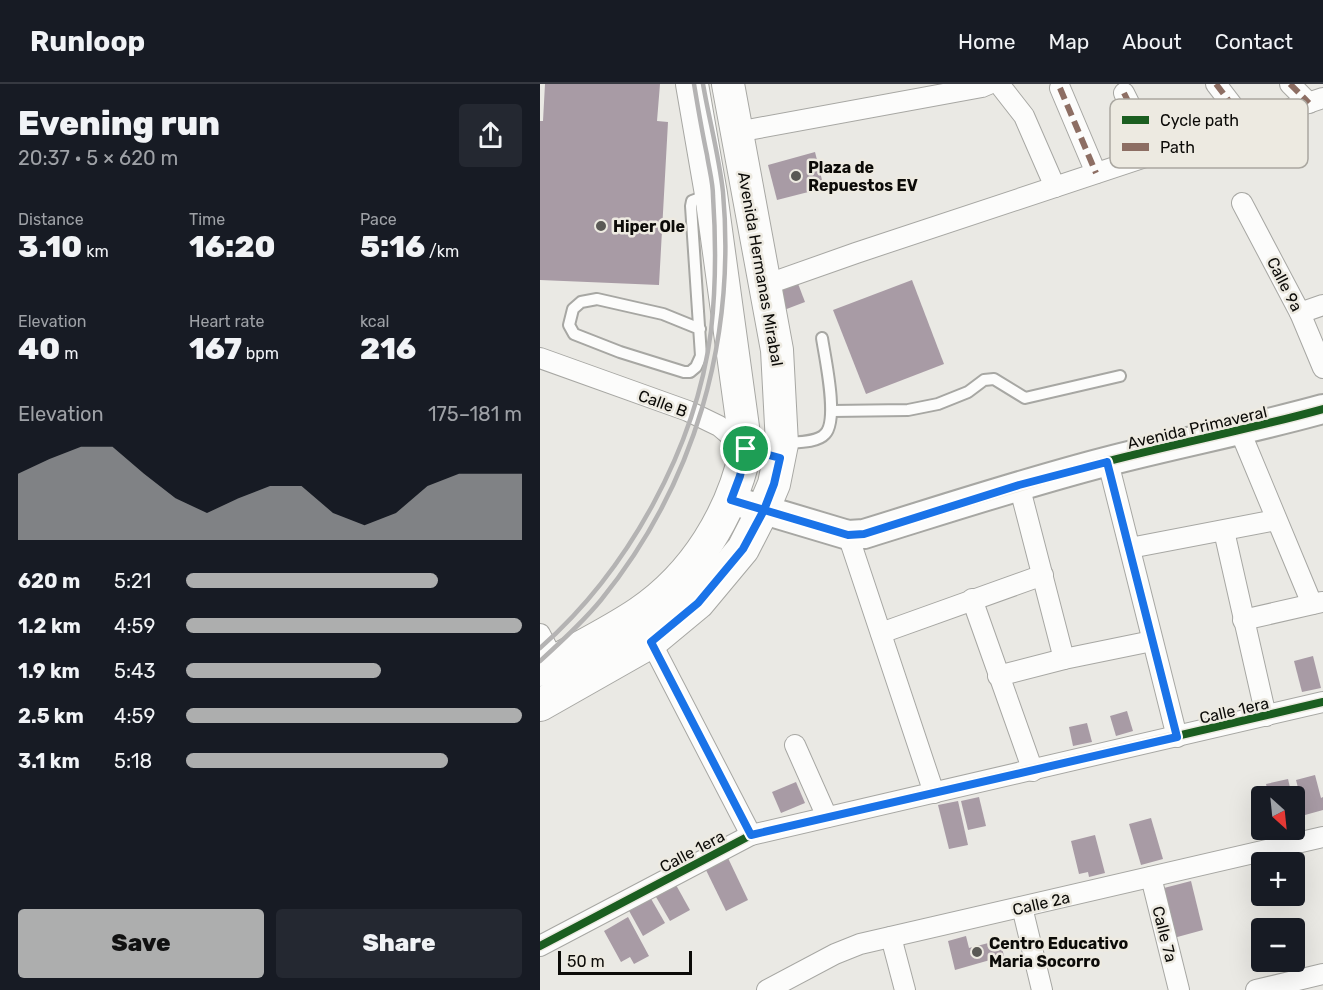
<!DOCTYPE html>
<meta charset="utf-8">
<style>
:root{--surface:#171b24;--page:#242831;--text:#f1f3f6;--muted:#9ea1a6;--line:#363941;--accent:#adaeae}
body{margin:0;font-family:Rubik,sans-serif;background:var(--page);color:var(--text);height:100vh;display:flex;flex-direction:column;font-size:22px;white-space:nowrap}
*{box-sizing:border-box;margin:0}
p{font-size:20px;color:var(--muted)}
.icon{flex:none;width:33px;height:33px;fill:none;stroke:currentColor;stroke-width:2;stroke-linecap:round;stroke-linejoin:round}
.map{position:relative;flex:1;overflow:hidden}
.sheet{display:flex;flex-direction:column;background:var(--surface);width:540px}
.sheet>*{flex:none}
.needle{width:39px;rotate:153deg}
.controls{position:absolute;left:711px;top:702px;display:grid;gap:12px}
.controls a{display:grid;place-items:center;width:54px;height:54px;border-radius:6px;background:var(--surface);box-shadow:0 6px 24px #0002;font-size:30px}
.scale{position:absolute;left:18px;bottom:15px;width:134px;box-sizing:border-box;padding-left:6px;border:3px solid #0c0b08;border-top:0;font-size:16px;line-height:21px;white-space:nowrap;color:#0c0b08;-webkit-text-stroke:4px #edeae1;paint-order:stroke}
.pin{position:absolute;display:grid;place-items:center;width:51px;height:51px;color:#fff;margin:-26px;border:3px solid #fff;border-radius:50%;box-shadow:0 2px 6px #0007}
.round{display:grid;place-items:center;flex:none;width:63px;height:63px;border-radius:6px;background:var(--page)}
.head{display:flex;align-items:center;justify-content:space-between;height:102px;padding:0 18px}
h1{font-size:33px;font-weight:800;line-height:45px}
.metrics{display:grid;grid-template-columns:repeat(3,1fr);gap:9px;height:102px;padding:6px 18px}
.metrics div{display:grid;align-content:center}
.metrics b{font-size:30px;font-weight:800}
.metrics small{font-size:16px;font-weight:400}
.metrics p{font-size:16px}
.chart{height:168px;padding:12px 18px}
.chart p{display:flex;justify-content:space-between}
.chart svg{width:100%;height:108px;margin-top:6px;fill:var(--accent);opacity:.7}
.action{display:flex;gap:12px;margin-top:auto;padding:12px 18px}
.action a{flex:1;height:69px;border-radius:6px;background:var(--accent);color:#111;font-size:24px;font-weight:800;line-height:69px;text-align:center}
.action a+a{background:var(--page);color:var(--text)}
ul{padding:0 18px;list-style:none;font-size:20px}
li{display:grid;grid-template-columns:96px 72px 1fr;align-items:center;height:45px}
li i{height:15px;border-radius:8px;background:var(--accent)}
header{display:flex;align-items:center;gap:36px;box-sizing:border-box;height:84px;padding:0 30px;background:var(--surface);border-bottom:2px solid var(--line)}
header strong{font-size:28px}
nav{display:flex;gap:33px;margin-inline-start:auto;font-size:21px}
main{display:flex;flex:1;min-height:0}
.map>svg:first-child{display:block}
.building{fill:#a89ba5}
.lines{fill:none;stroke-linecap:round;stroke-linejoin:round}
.lane-casing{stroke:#a7a7a3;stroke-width:14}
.street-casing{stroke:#a7a7a3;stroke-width:22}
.secondary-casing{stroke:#a7a7a3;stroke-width:32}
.primary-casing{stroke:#a7a7a3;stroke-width:34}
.lane{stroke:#fcfcfb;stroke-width:10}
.street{stroke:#fcfcfb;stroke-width:20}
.secondary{stroke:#fcfcfb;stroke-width:28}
.primary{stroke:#fcfcfb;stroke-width:32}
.rail{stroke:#b4b3b3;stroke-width:4.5}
.quiet{stroke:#8d6e63;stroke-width:6;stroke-dasharray:12 6;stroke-linecap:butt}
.cycleway-casing{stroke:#edeae1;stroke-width:11}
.cycleway{stroke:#1b5e20;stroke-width:8}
.route-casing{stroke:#fff;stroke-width:12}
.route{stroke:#1a73e8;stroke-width:8}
.poi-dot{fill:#5a5955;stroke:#edeae1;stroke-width:2}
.labels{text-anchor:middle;stroke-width:5;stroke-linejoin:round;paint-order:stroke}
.poi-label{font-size:16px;font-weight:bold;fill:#0c0b08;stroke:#edeae1;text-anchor:start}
.street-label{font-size:16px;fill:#0c0b08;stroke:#edeae1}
.key{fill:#edeae1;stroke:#aaa7a0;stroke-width:1.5}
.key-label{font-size:16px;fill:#0c0b08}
</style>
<header>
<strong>Runloop</strong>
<nav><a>Home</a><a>Map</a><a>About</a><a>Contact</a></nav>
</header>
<main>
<section class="sheet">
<div class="head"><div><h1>Evening run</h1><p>20:37 · 5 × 620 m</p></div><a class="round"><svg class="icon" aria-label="share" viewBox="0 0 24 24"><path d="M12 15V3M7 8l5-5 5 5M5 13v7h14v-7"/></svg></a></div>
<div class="metrics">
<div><p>Distance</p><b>3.10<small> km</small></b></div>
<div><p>Time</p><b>16:20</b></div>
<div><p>Pace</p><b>5:16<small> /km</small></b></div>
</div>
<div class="metrics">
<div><p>Elevation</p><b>40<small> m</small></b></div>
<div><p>Heart rate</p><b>167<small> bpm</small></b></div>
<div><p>kcal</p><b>216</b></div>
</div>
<div class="chart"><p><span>Elevation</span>175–181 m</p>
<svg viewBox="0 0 160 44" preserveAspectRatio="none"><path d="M0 44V17L10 11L20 6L30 6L40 17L50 27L60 33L70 27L80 22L90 22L100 33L110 38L120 33L130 22L140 17L150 17L160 17V44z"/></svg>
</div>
<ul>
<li><b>620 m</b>5:21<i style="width:75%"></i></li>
<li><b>1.2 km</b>4:59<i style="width:100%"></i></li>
<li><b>1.9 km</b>5:43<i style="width:58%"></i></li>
<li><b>2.5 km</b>4:59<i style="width:100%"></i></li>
<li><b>3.1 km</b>5:18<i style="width:78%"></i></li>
</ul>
<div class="action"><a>Save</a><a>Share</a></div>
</section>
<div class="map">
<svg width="783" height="906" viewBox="0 0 783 906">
<rect width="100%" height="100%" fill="#eae9e4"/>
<!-- building -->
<g class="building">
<path d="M5,0H120L117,37L128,38L119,201L0,196V37H3Z"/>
<path d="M275,68L284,104L237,116L228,81Z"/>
<path d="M372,196L404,280L326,310L293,226Z"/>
<path d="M257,197L265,218L244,226L236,205Z"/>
<path d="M773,572L781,604L762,608L754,577Z"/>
<path d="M587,627L593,647L576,652L570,632Z"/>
<path d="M547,639L552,658L533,662L529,643Z"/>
<path d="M775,691L781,714L783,713V726L765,731L756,696Z"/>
<path d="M748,695L752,712H729L726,700Z"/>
<path d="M256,698L265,719L241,729L232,708Z"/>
<path d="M439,713L446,742L428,746L421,717Z"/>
<path d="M418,717L428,761L409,765L398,721Z"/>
<path d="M611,734L623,775L601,781L589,740Z"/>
<path d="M555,751L565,789L549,793L548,788L539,790L531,757Z"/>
<path d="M188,774L208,816L186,827L165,784Z"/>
<path d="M651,797L663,846L630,855L620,807L624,804Z"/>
<path d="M136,801L150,826L130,837L116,813Z"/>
<path d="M110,813L125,839L103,852L88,825Z"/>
<path d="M88,833L109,872L94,880L90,873L81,878L64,847Z"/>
<path d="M426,852L429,864L460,856L464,872L415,886L408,857Z"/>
</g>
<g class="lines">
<!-- lane casing -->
<g class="lane-casing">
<g id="lane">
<path d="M160,245L123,230L57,215L41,218L33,225L29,241L34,250L80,268L144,288H150L156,283L161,272L151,122L152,117L168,111"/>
<path d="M292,327L368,326L398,320L428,308L444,296L454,295L485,314L580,292"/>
<path d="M245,359C256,358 277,359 285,350C299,336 285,274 282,254"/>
</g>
</g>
<!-- street casing -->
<g class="street-casing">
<g id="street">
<path d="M459,0L484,32L515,103"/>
<path d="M676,0L706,39"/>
<path d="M750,0L769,19"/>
<path d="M520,4L556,89"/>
<path d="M584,9L614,69"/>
<path d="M197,48L442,3L449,0"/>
<path d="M702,119L760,229L783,284"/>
<path d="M225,201L316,169L783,14"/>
<path d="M760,229L783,221"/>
<path d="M0,274L148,327L179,342L206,365L240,374"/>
<path d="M700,347L772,520"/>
<path d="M568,378L637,653"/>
<path d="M479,401L524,575"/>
<path d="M684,447L726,632"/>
<path d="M308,451L394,709"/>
<path d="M590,464L736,436"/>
<path d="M432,515L493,687"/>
<path d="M703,536L782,518"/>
<path d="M341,549L503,491"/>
<path d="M0,550L14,577"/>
<path d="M111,558L211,751"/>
<path d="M458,592L524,575L612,557"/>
<path d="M255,661L287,733"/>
<path d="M611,793L639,906"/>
<path d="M482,823L502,906"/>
<path d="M351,853L365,906"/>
<path d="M0,862L211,751L783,618"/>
<path d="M227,906L295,870L320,860L783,753"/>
<path d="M716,906L783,890"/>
</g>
</g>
<!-- secondary casing -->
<g class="secondary-casing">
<path id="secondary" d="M191,416L308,451L324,450C405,425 484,399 565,378C638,359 711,345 783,325"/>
</g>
<!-- primary casing -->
<g class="primary-casing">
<g id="primary">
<path d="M0,586C33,566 68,550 99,529C155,491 192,430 206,365L171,110L152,0"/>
<path d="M0,621L111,558L158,519L203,465L223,426L234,400L242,360L237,266L188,0"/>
</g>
</g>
<!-- lane -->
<use href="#lane" class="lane"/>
<!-- street -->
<use href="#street" class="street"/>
<!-- secondary -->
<use href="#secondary" class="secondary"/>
<!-- primary -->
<use href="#primary" class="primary"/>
<!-- rail -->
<g class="rail">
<path d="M0,564C88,487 156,364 171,247C176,203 176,157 173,112C173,98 169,85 167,71C162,48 158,24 154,0"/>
<path d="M0,577C21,558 43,538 61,516C155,400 196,256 183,108C179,72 169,35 163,0"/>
</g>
<!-- quiet -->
<g class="quiet">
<path d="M676,0L706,39"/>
<path d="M750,0L769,19"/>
<path d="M520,4L556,89"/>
<path d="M584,9L614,69"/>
</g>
<!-- cycleway casing -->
<g class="cycleway-casing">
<g id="cycleway">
<path d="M191,416L308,451L324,450C405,425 484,399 565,378C638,359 711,345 783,325"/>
<path d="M0,862L211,751L783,618"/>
</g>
</g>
<!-- cycleway -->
<use href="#cycleway" class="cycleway"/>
</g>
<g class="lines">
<!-- route casing -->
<g class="route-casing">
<path id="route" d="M206,365L200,392L191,416L224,426L203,465L158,519L111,558L211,751L637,653L567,378L479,401L324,450L308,451L224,426L234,400L240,374L206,365"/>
</g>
<!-- route -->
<use href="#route" class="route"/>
</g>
<!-- markers -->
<g class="poi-dot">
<circle cx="256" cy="92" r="6"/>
<circle cx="61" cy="142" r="6"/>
<circle cx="437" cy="868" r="6"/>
</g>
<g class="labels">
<!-- poi labels -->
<g class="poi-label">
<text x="268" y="89">Plaza de<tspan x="268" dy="18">Repuestos EV</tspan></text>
<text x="73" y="148">Hiper Ole</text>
<text x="449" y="865">Centro Educativo<tspan x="449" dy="18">Maria Socorro</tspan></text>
</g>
<!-- street labels -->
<g class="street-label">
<text transform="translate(221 185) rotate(80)" y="6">Avenida Hermanas Mirabal</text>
<text transform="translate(745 200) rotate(63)" y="6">Calle 9a</text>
<text transform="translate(123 319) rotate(20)" y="6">Calle B</text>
<text transform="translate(657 343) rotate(-13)" y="6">Avenida Primaveral</text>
<text transform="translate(694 626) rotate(-13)" y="6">Calle 1era</text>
<text transform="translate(152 767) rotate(-28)" y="6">Calle 1era</text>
<text transform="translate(501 819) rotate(-13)" y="6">Calle 2a</text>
<text transform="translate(625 850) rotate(76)" y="6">Calle 7a</text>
</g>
</g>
<!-- legend -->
<rect x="570" y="15" width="198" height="69" rx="9" class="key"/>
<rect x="582" y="32" width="27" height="8" fill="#1b5e20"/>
<rect x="582" y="59" width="27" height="8" fill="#8d6e63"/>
<g class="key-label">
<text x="620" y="42">Cycle path</text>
<text x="620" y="69">Path</text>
</g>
</svg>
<div class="controls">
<a><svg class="needle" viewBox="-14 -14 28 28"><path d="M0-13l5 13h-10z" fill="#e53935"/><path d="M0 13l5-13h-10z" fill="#9ea1a6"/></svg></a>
<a>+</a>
<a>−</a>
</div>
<div class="scale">50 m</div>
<div class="pin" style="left:206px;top:365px;background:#1e9e55"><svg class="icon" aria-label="arrive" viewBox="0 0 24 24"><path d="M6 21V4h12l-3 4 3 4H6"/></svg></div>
</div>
</main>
